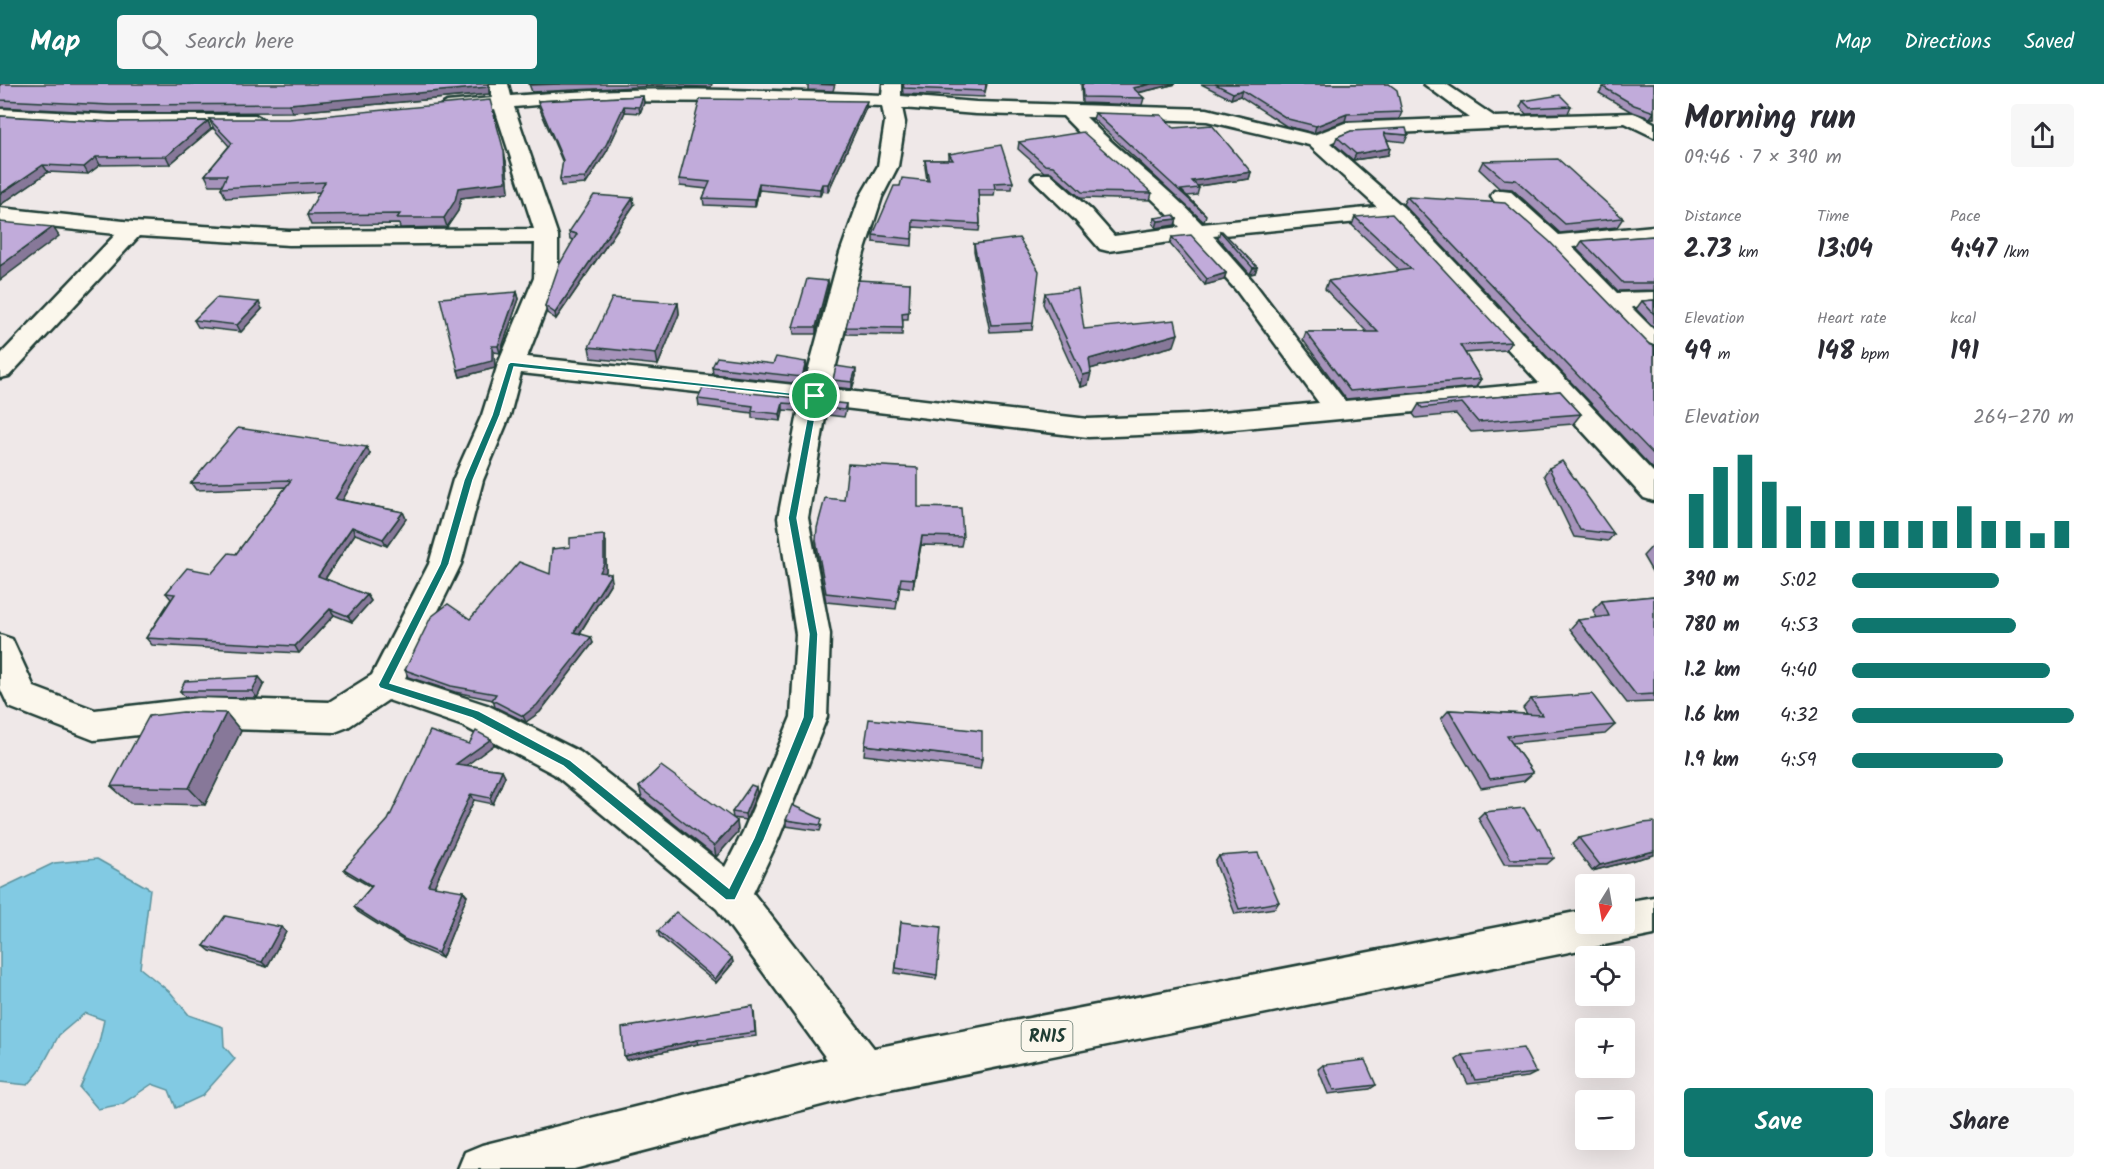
<!DOCTYPE html>
<meta charset="utf-8">
<style>
:root{--surface:#fff;--page:#f7f7f7;--text:#2b2b33;--muted:#7c7c81;--accent:#0f766e}
body{margin:0;font-family:Kalam,sans-serif;background:var(--page);color:var(--text);height:100vh;display:flex;flex-direction:column;font-size:22px;white-space:nowrap}
*{box-sizing:border-box;margin:0}
p{font-size:20px;color:var(--muted)}
.icon{flex:none;width:33px;height:33px;fill:none;stroke:currentColor;stroke-width:2;stroke-linecap:round;stroke-linejoin:round}
.map{position:relative;flex:1;overflow:hidden}
.drawer{display:flex;flex-direction:column;background:var(--surface);width:450px}
.drawer>*{flex:none}
.needle{width:39px;rotate:191deg}
.fabs{position:absolute;left:1575px;top:790px;display:grid;gap:12px}
.fabs a{display:grid;place-items:center;width:60px;height:60px;border-radius:6px;background:var(--surface);box-shadow:0 6px 24px #0002;font-size:30px}
.pin{position:absolute;display:grid;place-items:center;width:51px;height:51px;color:#fff;margin:-26px;border:3px solid #fff;border-radius:50%;box-shadow:0 2px 6px #0007}
.round{display:grid;place-items:center;flex:none;width:63px;height:63px;border-radius:6px;background:var(--page)}
.headline{display:flex;align-items:center;justify-content:space-between;height:102px;padding:0 30px}
h1{font-size:33px;font-weight:700;line-height:45px}
.figures{display:grid;grid-template-columns:repeat(3,1fr);gap:9px;height:102px;padding:6px 30px}
.figures div{display:grid;align-content:center}
.figures b{font-size:26px;font-weight:700}
.figures small{font-size:16px;font-weight:400}
.figures p{font-size:16px}
.chart{height:168px;padding:12px 30px}
.chart p{display:flex;justify-content:space-between}
.chart svg{width:100%;height:108px;margin-top:6px;stroke:var(--accent);stroke-width:6}
.primary-button{display:flex;gap:12px;margin-top:auto;padding:12px 30px}
.primary-button a{flex:1;height:69px;border-radius:6px;background:var(--accent);color:#fff;font-size:24px;font-weight:700;line-height:69px;text-align:center}
.primary-button a+a{background:var(--page);color:var(--text)}
ul{padding:0 30px;list-style:none;font-size:20px}
li{display:grid;grid-template-columns:96px 72px 1fr;align-items:center;height:45px}
li i{height:15px;border-radius:8px;background:var(--accent)}
header{display:flex;align-items:center;gap:36px;box-sizing:border-box;height:84px;padding:0 30px;background:var(--accent);color:#fff}
header strong{font-size:28px}
nav{display:flex;gap:33px;margin-inline-start:auto;font-size:21px}
.search{width:420px;height:54px;background:var(--page);display:flex;align-items:center;gap:15px;box-sizing:border-box;padding:0 21px;border-radius:6px;color:var(--muted);font-size:22px}
main{display:flex;flex:1;min-height:0}
.map>svg:first-child{display:block}
.water{fill:#82cae3;stroke:#5a929d;stroke-width:1.5}
.lines{fill:none;stroke-linecap:round;stroke-linejoin:round}
.minor-casing{stroke:#1f3d34;stroke-width:5}
.major-casing{stroke:#1f3d34;stroke-width:5}
.minor{fill:#fbf7ec;fill-rule:evenodd}
.major{fill:#fbf7ec;fill-rule:evenodd}
.wall{fill:#a693bb;stroke:#1f3d34;stroke-width:1.5}
.shaded-wall{fill:#877899;stroke:#1f3d34;stroke-width:1.5}
.building{fill:#c1abda;stroke:#1f3d34;stroke-width:1.5}
.route{fill:#0f766e;stroke:#fff;stroke-width:1.5;fill-rule:evenodd}
.labels{text-anchor:middle;stroke-width:5;stroke-linejoin:round;paint-order:stroke}
.shield{fill:#fbf7ec;stroke:#61756b;stroke-width:1.5}
.shield-label{font-size:18px;font-weight:bold;fill:#1f3d34}
</style>
<header>
<strong>Map</strong>
<div class="search"><svg class="icon" aria-label="search" viewBox="0 0 24 24"><circle cx="10" cy="10" r="6"/><path d="M15 15l6 6"/></svg>Search here</div>
<nav><a>Map</a><a>Directions</a><a>Saved</a></nav>
</header>
<main>
<div class="map">
<svg width="1654" height="1085" viewBox="0 0 1654 1085">
<rect width="100%" height="100%" fill="#efe8e8"/>
<filter id="ink" filterUnits="userSpaceOnUse"><feTurbulence type="fractalNoise" baseFrequency=".0167" numOctaves="2"/><feDisplacementMap in="SourceGraphic" scale="12" xChannelSelector="R" yChannelSelector="G"/><feConvolveMatrix kernelMatrix="1 2 1 2 8 2 1 2 1" color-interpolation-filters="sRGB"/></filter>
<g filter="url(#ink)">
<!-- water -->
<path class="water" d="M97,775L150,805L140,884L171,909L189,931L223,943L224,962L235,975L202,1012L176,1024L169,1006L152,1000L122,1020L98,1025L80,1004L98,963L104,936L85,929L59,951L39,988L28,1001L0,998V805L54,779Z"/>
<g class="lines">
<!-- minor casing -->
<g class="minor-casing">
<g id="minor">
<path d="M490,0H508L511,12C634,1 758,6 882,11L883,0H901V12L976,18L1207,25L1314,51L1345,39L1470,34L1424,0H1446L1495,33L1635,29L1654,39V53L1625,39L1348,51L1330,59L1403,123L1654,389V417L1644,414L1553,315L1190,349L1088,353L827,322L808,434L830,550L827,633L778,756L753,809L880,972L886,988L880,1004L864,1010L848,1004L717,825L554,690L463,642L388,616L348,643L335,648L199,644L94,656L9,623L0,604V551L12,555L34,603L95,626L199,614L329,618L372,591L429,480L453,396L482,331L498,280L534,194L535,159L289,161L139,152L9,292L0,294V271L116,150L0,138V124L133,138L289,147L534,145L495,25L447,30L437,24L447,18L492,14ZM583,17L773,18L882,22L885,38L878,82L860,113L840,169L804,302L527,273L558,194V152L514,23ZM902,24L976,30L1063,32C1100,72 1144,103 1180,143L1114,152L1091,126L1050,90H1036L1032,94L1036,98L1075,136L1100,165L1108,167L1190,155L1236,206L1319,319L1190,331L1088,335L830,305L864,169L882,113L898,82L905,38ZM1086,33L1207,37L1309,61L1377,123L1202,140C1166,101 1122,71 1086,33ZM1389,135L1539,299L1345,317L1252,196L1213,152ZM521,289L800,319L778,434L796,550L791,633L743,748L725,783L580,668L487,621L405,594L461,480L483,396L510,331Z"/>
<path d="M0,25L114,31H255L265,37L255,43H114L0,37Z"/>
<path d="M1502,106L1510,107L1559,151L1654,142V156L1572,163L1617,209L1654,208V222L1631,223L1654,246V269L1645,266L1546,163L1494,117L1491,112L1494,107Z"/>
</g>
</g>
<!-- major casing -->
<g class="major-casing">
<path id="major" d="M1654,813V851L864,1010L574,1085H458L465,1068L482,1061L864,966L1586,826V840H1624V818Z"/>
</g>
<!-- minor -->
<use href="#minor" class="minor"/>
<!-- major -->
<use href="#major" class="major"/>
</g>
<!-- wall -->
<g class="wall">
<path d="M0,0L489,10L292,28L114,29L0,23Z"/>
<path d="M529,0H712L711,3L657,2L532,8Z"/>
<path d="M808,0H835L833,7L808,6Z"/>
<path d="M902,0H987L984,13L903,10Z"/>
<path d="M1081,0H1176L1138,9L1144,14L1142,21L1082,19Z"/>
<path d="M1201,0H1389L1402,28L1399,35L1345,37L1314,49L1286,42L1240,12L1231,15Z"/>
<path d="M1654,0V34H1650L1630,27L1599,9L1603,3Z"/>
<path d="M643,12L644,19L640,29L625,28L607,67L586,100L561,102L560,95L563,79L539,23L538,17Z"/>
<path d="M1523,17L1571,22L1568,29L1526,30L1520,23Z"/>
<path d="M866,24L828,108L822,107L820,112L759,106L755,123L704,121L703,114L707,105L680,102L679,95Z"/>
<path d="M1095,29L1174,44L1251,88L1249,95L1197,102L1199,104L1197,111L1187,112L1206,131L1204,138L1093,35Z"/>
<path d="M0,32L110,38L208,37L211,45L170,80L100,81L88,90L48,88L0,121Z"/>
<path d="M209,35L506,77L509,108L461,114L458,127L447,143L400,144L399,140L311,141L307,131L320,108L226,114L221,104L223,101H210L205,91L229,62L214,45Z"/>
<path d="M1351,47L1408,51L1405,58L1387,56L1390,64L1388,71L1353,76L1334,60L1337,53Z"/>
<path d="M1019,58L1152,109L1150,116L1081,114L1051,88H1044L1018,65Z"/>
<path d="M949,70L1013,98L1012,105H995L994,112H979L980,140L979,147L913,143L912,162L873,158V151L900,102L927,96L925,83V76H949Z"/>
<path d="M1483,77L1623,134L1617,143L1560,149L1512,105L1499,104L1479,85Z"/>
<path d="M1407,113L1649,260L1654,262V386L1403,120Z"/>
<path d="M634,121L556,235L547,229L545,222L574,156L570,155L569,148Z"/>
<path d="M1355,133L1511,258L1506,266L1465,269L1481,295L1476,303L1346,315L1303,256L1306,248H1367L1325,205L1328,197L1400,187L1352,141Z"/>
<path d="M1155,134L1177,135L1175,141L1156,144L1153,140Z"/>
<path d="M1220,147L1257,183L1255,189L1250,190L1218,154Z"/>
<path d="M1654,152V206L1618,207L1577,165L1582,157Z"/>
<path d="M1172,153L1226,189L1224,196L1205,201L1170,160Z"/>
<path d="M974,160L1033,239L1032,246L990,248L974,167Z"/>
<path d="M828,197V204L816,250H794L793,243Z"/>
<path d="M910,199L908,235H903L902,251L846,250V243Z"/>
<path d="M517,208L519,215L500,269L494,268L495,284L460,293L458,286Z"/>
<path d="M1045,209L1084,245L1174,262L1090,285L1088,301L1081,303L1043,220Z"/>
<path d="M1654,216V244L1636,225L1642,217Z"/>
<path d="M678,219L679,230L658,281L591,274L589,263Z"/>
<path d="M262,225L241,248L198,243L194,236Z"/>
<path d="M806,278V284L802,300L713,290L712,283Z"/>
<path d="M856,292L852,305L833,303V296Z"/>
<path d="M1560,307L1581,330L1573,340L1471,348L1456,330L1416,334L1413,330L1419,320Z"/>
<path d="M797,314L796,327L783,326L781,337L752,334V329L699,322L698,315Z"/>
<path d="M846,320V326L844,333L828,331V324Z"/>
<path d="M370,370L342,416L403,428L406,435L387,462L355,450L325,495L367,511L371,517L352,538L334,531L299,569L152,561L146,554L171,515L166,509L212,489L236,470L286,403L196,406L191,399Z"/>
<path d="M1549,384L1614,450L1608,457L1574,453L1544,391Z"/>
<path d="M918,423L963,453L961,462L921,461L913,504L900,502L896,525L826,518L816,464V456Z"/>
<path d="M606,458V487L605,489L612,497L580,549L593,559L540,628L526,638L495,623L493,616L455,608L408,593L405,586L470,535Z"/>
<path d="M1654,460V491L1643,472Z"/>
<path d="M1654,512V618L1627,619L1570,545L1578,536L1597,534L1593,526L1602,517Z"/>
<path d="M259,593L264,599L257,614L185,613L180,607Z"/>
<path d="M1531,615L1615,641L1605,650L1512,659L1533,689L1524,697L1481,704L1441,635L1449,626L1527,630L1523,624Z"/>
<path d="M226,629L241,647L205,721L130,719L111,702Z"/>
<path d="M469,660L494,661L466,681L502,686L505,692L493,720L474,716L434,802L467,812L442,874L409,860L358,828L354,823L371,803L348,790L344,785Z"/>
<path d="M865,661L982,675L980,685L864,671Z"/>
<path d="M639,703L737,737L738,748L716,773L642,714Z"/>
<path d="M757,709L746,736L733,734L732,728Z"/>
<path d="M1484,728L1554,774L1547,780H1504L1478,734Z"/>
<path d="M786,736L822,741L820,747L786,742Z"/>
<path d="M1579,754L1654,771L1592,787L1572,760Z"/>
<path d="M1219,772L1279,818L1275,824L1235,830L1215,778Z"/>
<path d="M901,838L937,891L936,895L895,889Z"/>
<path d="M658,847L732,874L733,879L716,899L659,852Z"/>
<path d="M286,848L267,883L210,867L204,862Z"/>
<path d="M754,927L756,952L698,960L626,976L624,972Z"/>
<path d="M1463,971L1536,989L1528,993L1468,1000L1456,976Z"/>
<path d="M1323,981L1376,1001L1370,1005L1328,1010L1318,985Z"/>
</g>
<!-- shaded-wall -->
<g class="shaded-wall">
<path d="M488,0H489V10L292,28L289,20Z"/>
<path d="M1151,0H1176L1132,10L1133,4Z"/>
<path d="M1242,6L1240,12L1231,15L1233,9Z"/>
<path d="M643,12L644,19L640,29L639,23Z"/>
<path d="M867,17L866,24L828,108V100Z"/>
<path d="M624,22L625,28L607,67L586,100L585,94Z"/>
<path d="M1654,28V34H1650Z"/>
<path d="M1347,30L1345,37L1314,49L1316,42Z"/>
<path d="M208,37L211,45L170,80L166,72Z"/>
<path d="M1390,64L1388,71L1353,76L1356,70Z"/>
<path d="M504,67L506,77L509,108L461,114L458,127L447,143L444,134L458,104Z"/>
<path d="M96,73L100,81L88,90L84,83Z"/>
<path d="M43,81L48,88L0,121V110Z"/>
<path d="M1251,88L1249,95L1190,103L1192,97Z"/>
<path d="M759,99V106L755,123V116Z"/>
<path d="M822,100V107L820,112V105Z"/>
<path d="M633,114L634,121L556,235L555,229Z"/>
<path d="M1177,135L1175,141L1156,144L1158,137Z"/>
<path d="M53,143L59,152L0,196V182Z"/>
<path d="M1257,183L1255,189L1250,190L1253,184Z"/>
<path d="M1226,189L1224,196L1205,201L1207,195Z"/>
<path d="M828,197V204L816,250V243Z"/>
<path d="M517,208L519,215L500,269L498,262Z"/>
<path d="M259,218L262,225L241,248L237,241Z"/>
<path d="M678,219L679,230L658,281L656,270Z"/>
<path d="M1178,250L1174,262L1086,286L1089,275Z"/>
<path d="M492,262L494,268L495,284L460,293L458,286Z"/>
<path d="M806,278V284L802,300V293Z"/>
<path d="M856,285V292L852,305V298Z"/>
<path d="M1091,289L1088,301L1081,303L1083,291Z"/>
<path d="M783,319V326L781,337L780,330Z"/>
<path d="M367,363L370,370L339,422L335,415Z"/>
<path d="M403,428L406,435L387,462L383,455Z"/>
<path d="M352,443L355,450L322,499L318,492Z"/>
<path d="M604,451L606,458V487L601,495L600,488Z"/>
<path d="M922,452L921,461L913,504L914,495Z"/>
<path d="M611,490L612,497L576,555L574,548Z"/>
<path d="M367,511L371,517L352,538L348,532Z"/>
<path d="M330,525L334,531L299,569L295,562Z"/>
<path d="M591,553L593,559L540,628L526,638L523,632Z"/>
<path d="M259,593L264,599L257,614L252,607Z"/>
<path d="M226,629L241,647L205,721L189,704Z"/>
<path d="M491,655L494,661L460,686L456,680Z"/>
<path d="M502,686L505,692L493,720L490,714Z"/>
<path d="M756,703L757,709L746,736L745,730Z"/>
<path d="M471,710L474,716L432,807L428,801Z"/>
<path d="M737,737L738,748L716,773L714,762Z"/>
<path d="M1654,767V771L1592,787L1600,781Z"/>
<path d="M463,807L467,812L442,874L438,869Z"/>
<path d="M281,843L286,848L267,883L262,878Z"/>
<path d="M732,874L733,879L716,899L715,895Z"/>
<path d="M697,956L698,960L626,976L624,972Z"/>
</g>
<!-- building -->
<g class="building">
<path d="M0,0H488V3L289,20L110,21L0,16Z"/>
<path d="M530,0H561L531,1Z"/>
<path d="M808,0H833V1Z"/>
<path d="M903,0H986L985,7L904,4Z"/>
<path d="M1082,0H1151L1133,4L1144,14L1083,13Z"/>
<path d="M1215,0H1389L1397,6L1402,28L1347,30L1316,42L1288,35L1242,6L1233,9Z"/>
<path d="M1610,0H1654V28L1634,21L1603,3Z"/>
<path d="M1560,11L1571,22L1530,24L1523,17Z"/>
<path d="M643,12L639,23L624,22L606,61L585,94L560,95L563,76L538,17Z"/>
<path d="M700,15L867,17L828,100H822L820,105L759,99L755,116L703,114L710,98L679,95Z"/>
<path d="M490,16L504,67L506,98L458,104L455,117L444,134H397L400,130L307,131L325,98L221,104L227,91H205L232,59L209,35H288Z"/>
<path d="M1095,29L1161,31L1174,44L1212,41L1251,88L1192,97L1199,104L1181,106L1206,131Z"/>
<path d="M0,32L110,38L208,37L166,72L96,73L84,83L43,81L0,110Z"/>
<path d="M1406,44L1408,51L1384,49L1390,64L1356,70L1337,53L1351,47Z"/>
<path d="M1083,48L1152,109L1082,108L1053,82L1045,81L1019,58Z"/>
<path d="M1001,61L1013,98L994,99L995,105H978L980,140L913,136L912,155L873,151L894,102H900L902,94L929,97L925,76H953L949,70Z"/>
<path d="M1558,75L1623,134L1565,140L1516,96L1504,95L1483,77Z"/>
<path d="M594,111L633,114L555,229L545,222L559,181L577,150L569,148Z"/>
<path d="M1407,113L1505,119L1549,157L1649,260L1654,262V371Z"/>
<path d="M1392,130L1511,258L1460,261L1481,295L1350,307L1306,248H1378L1328,197L1411,185L1355,133Z"/>
<path d="M1174,131L1177,135L1158,137L1155,134Z"/>
<path d="M0,138L53,143L0,182Z"/>
<path d="M1220,147H1222L1257,183L1253,184Z"/>
<path d="M1191,151L1226,189L1207,195L1172,153Z"/>
<path d="M1654,152V199H1623L1582,157Z"/>
<path d="M1019,154L1039,187L1033,239L991,241L974,160Z"/>
<path d="M807,195L828,197L816,243H793Z"/>
<path d="M858,196L910,199L909,228L902,229L903,244L846,243Z"/>
<path d="M1078,205L1084,245L1175,236L1178,250L1089,275L1091,289L1083,291L1045,209Z"/>
<path d="M517,208L498,262H492V277L458,286L440,214Z"/>
<path d="M216,214L259,218L237,241L194,236Z"/>
<path d="M612,214L678,219L656,270L589,263Z"/>
<path d="M1654,216V230L1642,217Z"/>
<path d="M717,273L773,280L776,273L806,278L802,293L712,283Z"/>
<path d="M836,282L856,285L852,298L833,296Z"/>
<path d="M703,304L797,314L796,320L783,319L780,330L752,327L753,322L698,315Z"/>
<path d="M1560,307L1581,330L1478,338L1462,319L1422,324L1419,320Z"/>
<path d="M829,318L846,320L844,326L828,324Z"/>
<path d="M238,344L367,363L335,415L403,428L383,455L352,443L318,492L367,511L348,532L330,525L295,562L146,554L175,510L166,509L187,484L212,489L229,469L236,470L291,396L191,399Z"/>
<path d="M1562,377L1614,450L1580,446L1549,384Z"/>
<path d="M848,380L918,384V423L961,424L963,453L922,452L914,495L901,494L897,517L826,509L816,456L817,444L825,414L844,416Z"/>
<path d="M604,451V480L600,488L611,490L574,548L591,553L537,621L523,632L492,616L496,610L451,602L405,586L431,533L448,520L470,535L519,478L550,490L552,465L570,463V454Z"/>
<path d="M1654,512V610L1636,611L1578,536L1609,532L1602,517Z"/>
<path d="M259,593L252,607H180L185,597Z"/>
<path d="M1592,610L1615,641L1507,652L1533,689L1490,695L1449,626L1542,631L1531,615Z"/>
<path d="M183,628L226,629L189,704L111,702L149,632Z"/>
<path d="M869,635L982,647V675L865,661Z"/>
<path d="M430,647L469,660L476,647L491,655L456,680L502,686L490,714L471,710L428,801L463,807L438,869L404,855L354,823L372,802L344,785L388,736Z"/>
<path d="M661,682L737,737L714,762L639,703Z"/>
<path d="M751,701L756,703L745,730L732,728Z"/>
<path d="M792,721L822,735L820,741L786,736Z"/>
<path d="M1524,724L1537,745H1540L1554,774L1511,775L1484,728Z"/>
<path d="M1654,738V767L1600,781L1579,754L1643,739Z"/>
<path d="M1258,769L1279,818L1239,825L1219,772Z"/>
<path d="M676,828L732,874L715,895L658,847Z"/>
<path d="M225,832L281,843L262,878L204,862Z"/>
<path d="M901,838L941,843L937,891L896,884Z"/>
<path d="M753,922L755,948L697,956L624,972L622,944Z"/>
<path d="M1523,964L1536,989L1475,996L1463,971Z"/>
<path d="M1365,976L1376,1001L1334,1006L1323,981Z"/>
</g>
</g>
<!-- route -->
<path class="route" d="M511,278L819,312L797,434L818,550L814,633L764,756L735,816H726L563,682L472,634L380,604L378,601L440,480L464,396L492,331L508,280ZM514,283L811,314L788,434L809,550L803,633L754,754L729,804L570,676L479,627L390,599L449,480L473,396L500,331Z"/>
<g class="labels">
<!-- shield labels -->
<rect class="shield" x="1021.5" y="937" width="51" height="30" rx="4.5"/>
<g class="shield-label">
<text x="1047" y="958">RN15</text>
</g>
</g>
</svg>
<div class="fabs">
<a><svg class="needle" viewBox="-14 -14 28 28"><path d="M0-13l5 13h-10z" fill="#e53935"/><path d="M0 13l5-13h-10z" fill="#7c7c81"/></svg></a>
<a><svg class="icon" aria-label="locate" viewBox="0 0 24 24"><circle cx="12" cy="12" r="6"/><path d="M12 2v4M12 18v4M2 12h4M18 12h4"/></svg></a>
<a>+</a>
<a>−</a>
</div>
<div class="pin" style="left:815px;top:312px;background:#1e9e55"><svg class="icon" aria-label="arrive" viewBox="0 0 24 24"><path d="M6 21V4h12l-3 4 3 4H6"/></svg></div>
</div>
<section class="drawer">
<div class="headline"><div><h1>Morning run</h1><p>09:46 · 7 × 390 m</p></div><a class="round"><svg class="icon" aria-label="share" viewBox="0 0 24 24"><path d="M12 15V3M7 8l5-5 5 5M5 13v7h14v-7"/></svg></a></div>
<div class="figures">
<div><p>Distance</p><b>2.73<small> km</small></b></div>
<div><p>Time</p><b>13:04</b></div>
<div><p>Pace</p><b>4:47<small> /km</small></b></div>
</div>
<div class="figures">
<div><p>Elevation</p><b>49<small> m</small></b></div>
<div><p>Heart rate</p><b>148<small> bpm</small></b></div>
<div><p>kcal</p><b>191</b></div>
</div>
<div class="chart"><p><span>Elevation</span>264–270 m</p>
<svg viewBox="0 0 160 44" preserveAspectRatio="none"><path d="M5 44V22M15 44V11M25 44V6M35 44V17M45 44V27M55 44V33M65 44V33M75 44V33M85 44V33M95 44V33M105 44V33M115 44V27M125 44V33M135 44V33M145 44V38M155 44V33"/></svg>
</div>
<ul>
<li><b>390 m</b>5:02<i style="width:66%"></i></li>
<li><b>780 m</b>4:53<i style="width:74%"></i></li>
<li><b>1.2 km</b>4:40<i style="width:89%"></i></li>
<li><b>1.6 km</b>4:32<i style="width:100%"></i></li>
<li><b>1.9 km</b>4:59<i style="width:68%"></i></li>
</ul>
<div class="primary-button"><a>Save</a><a>Share</a></div>
</section>
</main>
